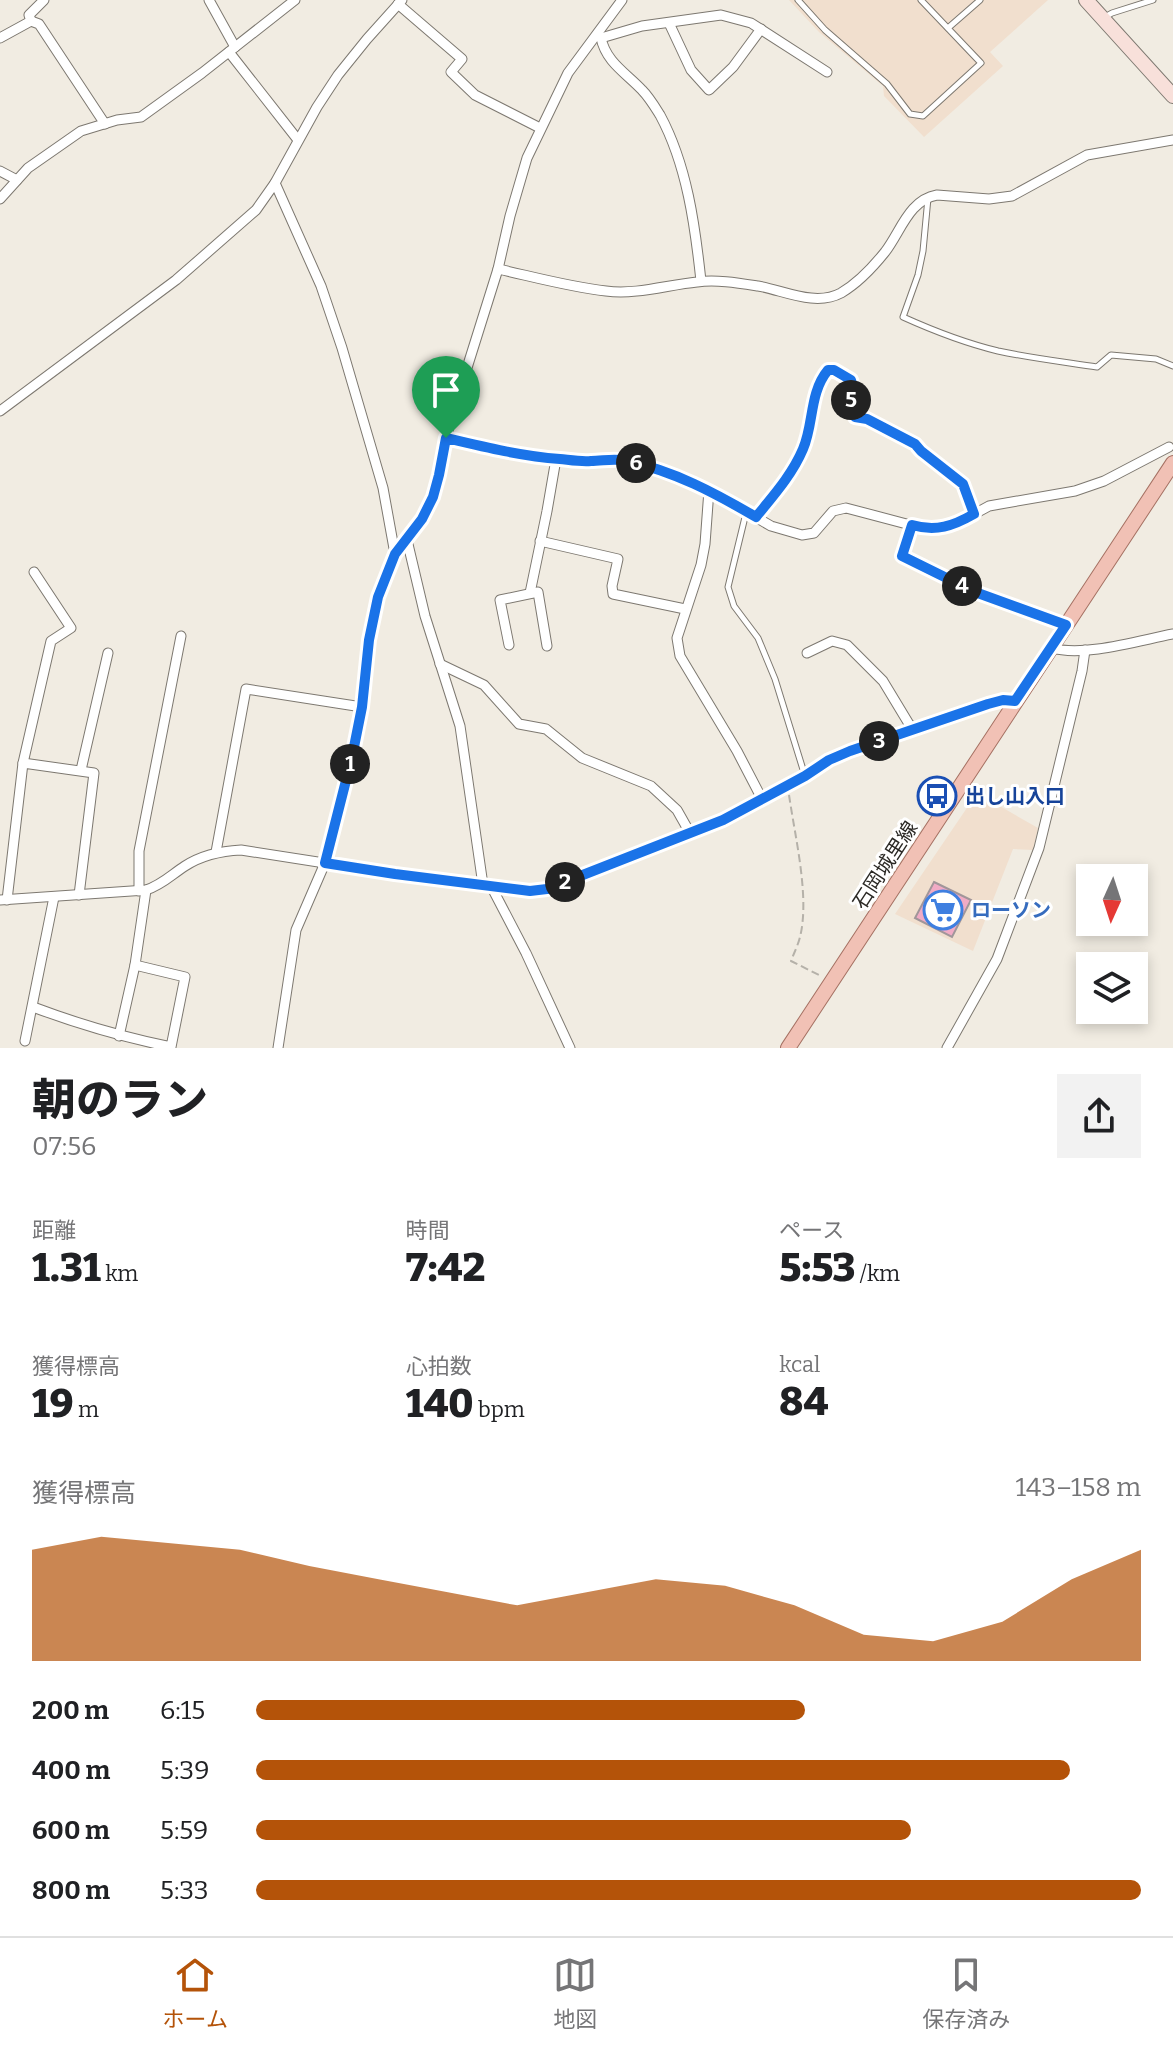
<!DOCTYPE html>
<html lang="ja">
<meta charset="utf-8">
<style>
:root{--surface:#fff;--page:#f2f2f2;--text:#202124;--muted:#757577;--line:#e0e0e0;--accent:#b45309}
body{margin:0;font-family:Bitter,"Noto Sans JP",serif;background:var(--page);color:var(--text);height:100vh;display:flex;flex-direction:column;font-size:30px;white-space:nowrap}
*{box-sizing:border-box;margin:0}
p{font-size:26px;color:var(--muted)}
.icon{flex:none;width:44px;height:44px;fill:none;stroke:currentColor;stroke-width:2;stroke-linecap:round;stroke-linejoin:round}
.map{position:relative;height:1048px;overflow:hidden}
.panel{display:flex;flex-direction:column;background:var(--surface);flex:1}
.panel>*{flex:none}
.needle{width:52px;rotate:183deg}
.fabs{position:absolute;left:1076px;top:864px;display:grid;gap:16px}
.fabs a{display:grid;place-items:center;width:72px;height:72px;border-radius:0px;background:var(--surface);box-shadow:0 4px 12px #0003;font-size:40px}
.pin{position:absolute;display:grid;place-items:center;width:68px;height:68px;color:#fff;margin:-82px -34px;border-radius:50% 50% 50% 0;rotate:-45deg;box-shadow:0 0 8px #0007}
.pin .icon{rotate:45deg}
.km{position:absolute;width:40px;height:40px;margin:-20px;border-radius:50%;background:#222;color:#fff;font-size:22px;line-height:40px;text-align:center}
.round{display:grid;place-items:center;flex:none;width:84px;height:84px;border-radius:0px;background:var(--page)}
.summary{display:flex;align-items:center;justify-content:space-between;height:136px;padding:0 32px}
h1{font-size:44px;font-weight:800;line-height:60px}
.stats{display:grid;grid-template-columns:repeat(3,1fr);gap:12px;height:136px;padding:8px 32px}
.stats div{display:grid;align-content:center}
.stats b{font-size:40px;font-weight:800}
.stats small{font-size:22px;font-weight:400}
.stats p{font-size:22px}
.chart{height:224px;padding:16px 32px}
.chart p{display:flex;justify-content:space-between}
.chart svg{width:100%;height:144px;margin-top:8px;fill:var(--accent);opacity:.7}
ul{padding:0 32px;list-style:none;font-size:26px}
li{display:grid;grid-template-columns:128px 96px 1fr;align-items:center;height:60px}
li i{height:20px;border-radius:10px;background:var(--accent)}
.menu{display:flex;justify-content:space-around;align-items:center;height:112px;border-top:2px solid var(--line);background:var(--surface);font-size:22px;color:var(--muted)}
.menu a{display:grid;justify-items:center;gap:4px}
.menu .current{color:var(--accent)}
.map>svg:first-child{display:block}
.commercial{fill:#f1dfce}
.building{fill:#f1abc5;stroke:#a1969a;stroke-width:2}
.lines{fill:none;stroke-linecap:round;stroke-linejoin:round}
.lane-casing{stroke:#7d7870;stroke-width:7}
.street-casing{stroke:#7d7870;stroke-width:11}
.secondary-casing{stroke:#7d7870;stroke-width:16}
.primary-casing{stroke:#a57163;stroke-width:16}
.path{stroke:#b5b1a9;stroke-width:2;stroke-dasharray:8 4;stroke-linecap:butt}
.lane{stroke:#fff;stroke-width:5}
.street{stroke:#fff;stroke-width:9}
.secondary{stroke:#f8e0da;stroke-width:14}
.primary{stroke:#f1c1b5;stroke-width:14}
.route-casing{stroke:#fff;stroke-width:16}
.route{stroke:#1a73e8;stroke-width:10}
.labels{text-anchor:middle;stroke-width:6;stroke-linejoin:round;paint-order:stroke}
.transit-label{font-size:20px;font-weight:bold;fill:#164399;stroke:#fff;text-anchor:start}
.street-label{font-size:20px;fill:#2b2925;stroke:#fff}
.shop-label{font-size:20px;font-weight:bold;fill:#366cbe;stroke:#fff;text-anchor:start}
</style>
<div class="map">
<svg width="1173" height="1048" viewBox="0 0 1173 1048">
<rect width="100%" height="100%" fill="#f1ece2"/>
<!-- commercial -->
<g class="commercial">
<path d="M789,0H1048L990,52L1003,66L924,137L884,96L883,86L819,32Z"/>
<path d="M977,793L1038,828L1033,850L1013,849L973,951L895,914Z"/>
</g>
<!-- building -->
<path class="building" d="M934,882L971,900L952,937L915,918Z"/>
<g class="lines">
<!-- lane casing -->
<g class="lane-casing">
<g id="lane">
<path d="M798,0L825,30L887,84L910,114L923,116L981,63L921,0"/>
<path d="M1105,17L1112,13L1153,0"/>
<path d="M948,28L980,0"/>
<path d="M928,198L923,251L918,275L903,317C934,331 965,343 998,351C1030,358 1064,362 1097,367L1111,355L1156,359L1173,366"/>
<path d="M746,513L728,587L734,606L758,638L775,679L805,776"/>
<path d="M912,525L902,556L975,592L1065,624"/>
</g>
</g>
<!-- street casing -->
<g class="street-casing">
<g id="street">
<path d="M209,0L235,47"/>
<path d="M398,4L462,59L451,72L475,95L540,128"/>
<path d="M31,21L29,15L44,0"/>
<path d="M669,23L691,70L709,90L733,67L761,29"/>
<path d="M597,35L601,38L642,26L721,15L751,23L827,72"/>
<path d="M0,38L31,21L39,24L105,124"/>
<path d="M601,38C606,62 626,73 642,90C649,97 655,107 660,115C687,165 695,225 701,281"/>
<path d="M229,52L298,140"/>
<path d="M0,171L17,180"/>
<path d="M275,183L321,286L342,348L383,488L395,554"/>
<path d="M0,199L28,168L81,131L117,120L141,117L202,73L295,0"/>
<path d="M498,269C534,277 570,287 606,291C636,295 667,285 697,282C715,279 739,283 758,286C783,290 815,307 841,293C858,283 873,267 885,252C901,231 909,200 937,195L989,199L1012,196L1087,155L1173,140"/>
<path d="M0,411L176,280L256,210L275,183L317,107L338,75L367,39L402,0"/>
<path d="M446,438L502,451L556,459L586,462L618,459L630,461L686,480L709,490L771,526L802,535L814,533L833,511L846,508L918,527L940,529L956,524L989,506L1075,491L1104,481L1169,447"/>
<path d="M709,490L705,544L701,565L677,638L680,656L737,751L762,799"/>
<path d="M756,517C773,496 792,475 803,449C814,424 809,393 828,370H834L851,380L853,387L850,407L855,417L867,419L915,444L963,484L974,514"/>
<path d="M407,540L425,616L460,726L483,885"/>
<path d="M540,541L618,559L612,586L613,594L685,609"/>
<path d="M530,593L547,511L556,459"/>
<path d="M509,645L500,600L538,592L547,646"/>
<path d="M1051,648C1085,657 1137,641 1173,634"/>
<path d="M807,653L832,641L847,645L883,681L909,724L915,730"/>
<path d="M440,664L484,685L519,724L546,729L582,758L651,786L677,810L690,833"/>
<path d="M23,763L51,641L71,628L34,572"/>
<path d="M81,770L108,653"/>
<path d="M216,852L246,689L362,707"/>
<path d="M491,886L526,953L570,1048"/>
<path d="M139,891V851L181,636"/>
<path d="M0,900L146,890C162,885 171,875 185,866C202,855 220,851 241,850L395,874L530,891L547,889L723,820L829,760L850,751L988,704L1003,700L1015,701"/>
<path d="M7,900L23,763L94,773L79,895"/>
<path d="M33,1007C78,1024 123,1037 171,1047L185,977L135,965"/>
<path d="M119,1036L135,965L146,890"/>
<path d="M25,1041L54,897"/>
<path d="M278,1048L296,930L325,863L352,757L362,707L369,640L378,597L395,554L422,519L433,497L439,475L450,422L498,269L510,216L527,158L568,73L622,0"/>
<path d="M947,1048L997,959L1039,848L1082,671L1085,650"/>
</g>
</g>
<!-- secondary casing -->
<g class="secondary-casing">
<path id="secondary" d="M1086,0L1173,96"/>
</g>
<!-- primary casing -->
<g class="primary-casing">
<path id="primary" d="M788,1048L1173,463"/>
</g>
<!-- path -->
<path class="path" d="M789,795C795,837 810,897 800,937C798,945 794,953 791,961L821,976"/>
<!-- lane -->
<use href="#lane" class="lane"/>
<!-- street -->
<use href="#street" class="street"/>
<!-- secondary -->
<use href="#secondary" class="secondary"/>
<!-- primary -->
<use href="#primary" class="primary"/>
</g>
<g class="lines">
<!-- route casing -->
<g class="route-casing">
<path id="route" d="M828,370H834L851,380L853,387L850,407L855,417L867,419L915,444L921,451L963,484L974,514C953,526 936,532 912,525L902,556L975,592L1066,625L1015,701L1003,700L988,704L850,751L829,760L805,776L723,820L547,889L530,891L395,874L325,863L352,757L362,707L369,640L378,597L395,554L422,519L433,497L439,475L446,438C484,447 521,456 560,459C570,460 581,462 591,461C603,461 615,458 627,461C674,471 715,493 756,517C773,496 792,475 803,449C814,424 809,393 828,370Z"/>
</g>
<!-- route -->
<use href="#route" class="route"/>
</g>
<!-- icons -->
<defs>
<g id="bus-ring" transform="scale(2)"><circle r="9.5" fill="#fff" stroke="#1a4fb4" stroke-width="1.5"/><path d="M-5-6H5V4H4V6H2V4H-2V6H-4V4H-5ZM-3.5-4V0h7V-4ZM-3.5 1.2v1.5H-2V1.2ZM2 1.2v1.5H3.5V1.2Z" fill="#1a4fb4"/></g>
<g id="supermarket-ring" transform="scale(2)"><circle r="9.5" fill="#fff" stroke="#3f7fe0" stroke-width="1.5"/><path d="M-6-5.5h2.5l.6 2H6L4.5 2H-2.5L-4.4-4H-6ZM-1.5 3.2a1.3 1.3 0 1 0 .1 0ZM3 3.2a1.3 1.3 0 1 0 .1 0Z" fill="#3f7fe0"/></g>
</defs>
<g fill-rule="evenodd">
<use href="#bus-ring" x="937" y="796"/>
<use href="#supermarket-ring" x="943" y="910"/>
</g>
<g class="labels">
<!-- transit labels -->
<g class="transit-label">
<text x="965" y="803">出し山入口</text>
</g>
<!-- street labels -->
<g class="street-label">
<text transform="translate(885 865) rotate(-57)" y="7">石岡城里線</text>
</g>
<!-- shop labels -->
<g class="shop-label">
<text x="971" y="917">ローソン</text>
</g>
</g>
</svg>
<div class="fabs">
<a><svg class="needle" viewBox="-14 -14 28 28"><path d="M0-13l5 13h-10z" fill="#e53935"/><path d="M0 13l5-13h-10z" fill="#757577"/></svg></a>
<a><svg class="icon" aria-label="layers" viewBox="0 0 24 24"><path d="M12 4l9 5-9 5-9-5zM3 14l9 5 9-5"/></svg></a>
</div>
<div class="pin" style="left:446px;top:438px;background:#1e9e55"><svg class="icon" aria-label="arrive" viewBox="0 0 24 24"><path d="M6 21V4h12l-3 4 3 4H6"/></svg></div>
<b class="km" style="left:350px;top:764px">1</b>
<b class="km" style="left:565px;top:882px">2</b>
<b class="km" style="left:879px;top:741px">3</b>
<b class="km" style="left:962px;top:586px">4</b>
<b class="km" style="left:851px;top:400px">5</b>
<b class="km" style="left:636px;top:463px">6</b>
</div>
<section class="panel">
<div class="summary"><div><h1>朝のラン</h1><p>07:56</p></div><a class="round"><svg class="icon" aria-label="share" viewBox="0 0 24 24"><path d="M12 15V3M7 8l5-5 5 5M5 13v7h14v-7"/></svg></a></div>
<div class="stats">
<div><p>距離</p><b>1.31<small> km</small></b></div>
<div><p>時間</p><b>7:42</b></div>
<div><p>ペース</p><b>5:53<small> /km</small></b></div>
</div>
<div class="stats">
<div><p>獲得標高</p><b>19<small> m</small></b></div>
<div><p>心拍数</p><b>140<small> bpm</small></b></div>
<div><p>kcal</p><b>84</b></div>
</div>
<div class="chart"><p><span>獲得標高</span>143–158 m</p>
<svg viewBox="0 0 160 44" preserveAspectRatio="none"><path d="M0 44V10L10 6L20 8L30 10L40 15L50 19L60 23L70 27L80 23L90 19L100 21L110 27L120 36L130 38L140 32L150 19L160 10V44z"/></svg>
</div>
<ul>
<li><b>200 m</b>6:15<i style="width:62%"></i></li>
<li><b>400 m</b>5:39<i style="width:92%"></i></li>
<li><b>600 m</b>5:59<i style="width:74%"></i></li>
<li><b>800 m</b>5:33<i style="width:100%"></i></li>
</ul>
</section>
<nav class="menu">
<a class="current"><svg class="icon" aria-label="home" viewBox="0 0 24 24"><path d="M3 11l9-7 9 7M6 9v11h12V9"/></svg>ホーム</a>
<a><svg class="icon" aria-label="map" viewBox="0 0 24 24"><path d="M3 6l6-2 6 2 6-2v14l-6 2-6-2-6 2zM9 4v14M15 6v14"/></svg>地図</a>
<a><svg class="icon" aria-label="saved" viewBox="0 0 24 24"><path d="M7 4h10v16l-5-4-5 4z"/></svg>保存済み</a>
</nav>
